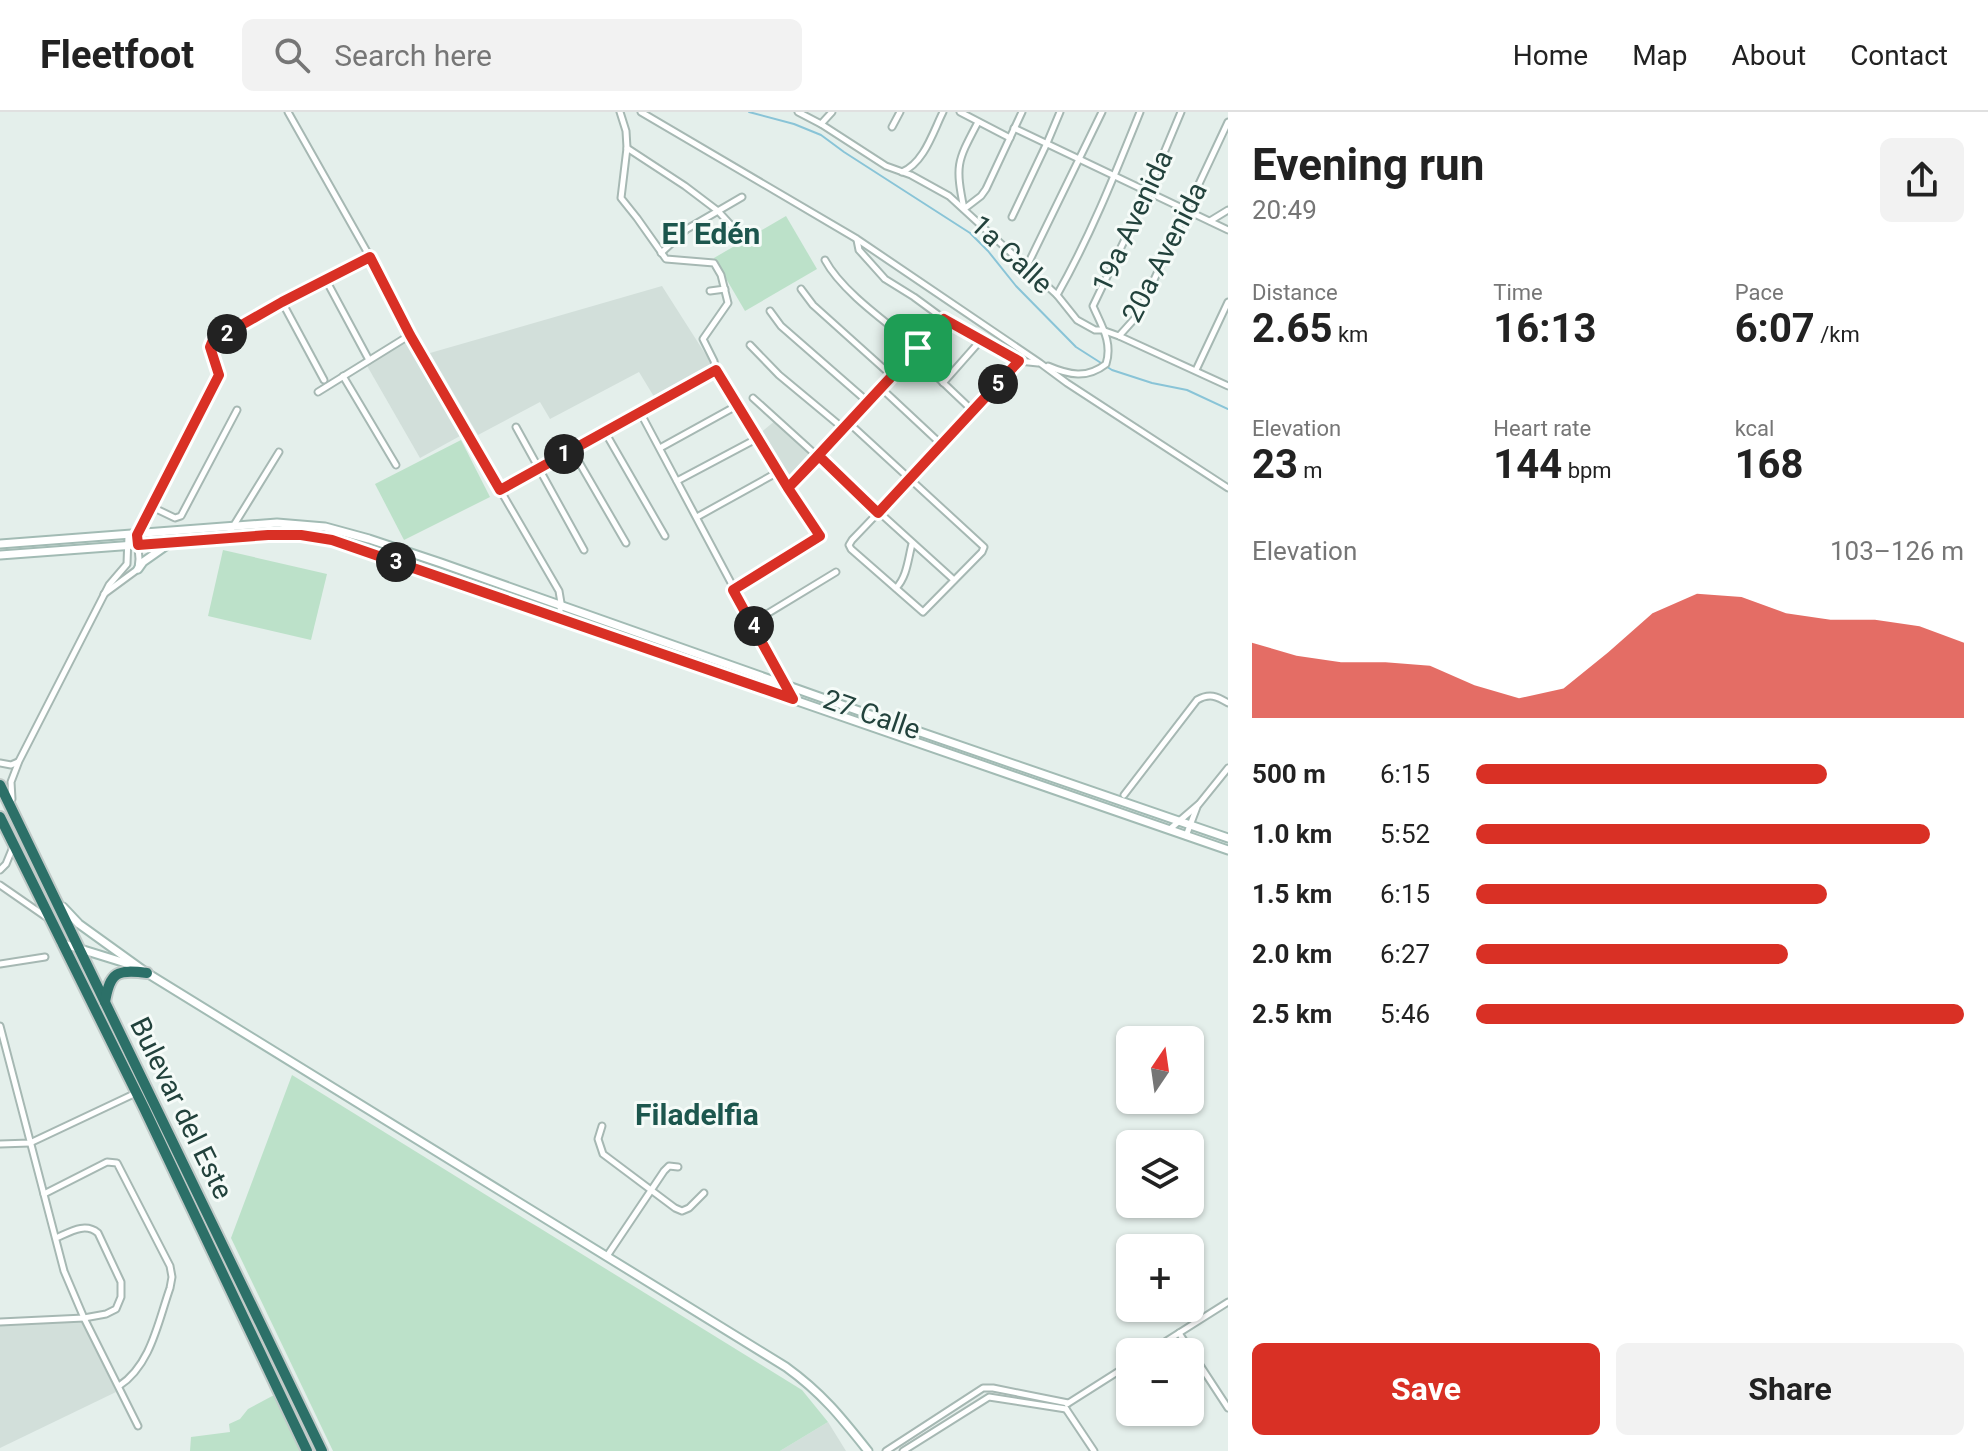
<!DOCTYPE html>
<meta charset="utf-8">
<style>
:root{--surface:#fff;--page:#f2f2f2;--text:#222;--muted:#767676;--line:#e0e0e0;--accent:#d93025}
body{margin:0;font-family:Roboto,sans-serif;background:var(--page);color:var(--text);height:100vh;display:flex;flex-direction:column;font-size:30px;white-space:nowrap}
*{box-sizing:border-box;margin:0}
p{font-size:26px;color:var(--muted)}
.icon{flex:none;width:44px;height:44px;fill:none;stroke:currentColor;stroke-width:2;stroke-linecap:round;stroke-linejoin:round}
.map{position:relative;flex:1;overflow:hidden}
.details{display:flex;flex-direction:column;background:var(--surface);width:760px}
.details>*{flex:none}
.needle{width:52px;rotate:13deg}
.controls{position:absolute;left:1116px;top:914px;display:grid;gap:16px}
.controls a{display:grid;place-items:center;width:88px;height:88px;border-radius:12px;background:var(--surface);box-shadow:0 2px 6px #0004;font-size:40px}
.pin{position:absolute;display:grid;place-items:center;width:68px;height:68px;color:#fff;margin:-34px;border-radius:16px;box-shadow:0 4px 12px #0006}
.km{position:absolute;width:40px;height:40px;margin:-20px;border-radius:50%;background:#222;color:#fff;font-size:22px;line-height:40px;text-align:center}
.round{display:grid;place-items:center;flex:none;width:84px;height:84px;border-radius:12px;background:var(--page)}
.head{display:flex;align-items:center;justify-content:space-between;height:136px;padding:0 24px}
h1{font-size:44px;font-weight:700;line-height:60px}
.stats{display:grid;grid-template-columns:repeat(3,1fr);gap:12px;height:136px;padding:8px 24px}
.stats div{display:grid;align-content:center}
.stats b{font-size:40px;font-weight:700}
.stats small{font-size:22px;font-weight:400}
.stats p{font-size:22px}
.chart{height:224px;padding:16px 24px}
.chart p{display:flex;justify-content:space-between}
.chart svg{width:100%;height:144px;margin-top:8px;fill:var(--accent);opacity:.7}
.button{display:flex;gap:16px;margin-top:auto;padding:16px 24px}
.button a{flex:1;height:92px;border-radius:12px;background:var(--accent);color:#fff;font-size:32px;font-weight:700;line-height:92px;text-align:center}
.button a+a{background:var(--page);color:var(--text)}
ul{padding:0 24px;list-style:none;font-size:26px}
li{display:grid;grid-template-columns:128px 96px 1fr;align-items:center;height:60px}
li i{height:20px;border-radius:10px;background:var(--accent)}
header{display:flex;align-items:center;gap:48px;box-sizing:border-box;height:112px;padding:0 40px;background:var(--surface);border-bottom:2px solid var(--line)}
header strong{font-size:38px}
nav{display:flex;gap:44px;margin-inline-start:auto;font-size:28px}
.search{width:560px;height:72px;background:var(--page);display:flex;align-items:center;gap:20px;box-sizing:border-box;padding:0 28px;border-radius:12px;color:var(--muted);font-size:30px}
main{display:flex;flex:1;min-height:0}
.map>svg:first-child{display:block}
.built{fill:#d2dfda}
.green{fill:#bce1c9}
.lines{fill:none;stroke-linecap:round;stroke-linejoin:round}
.stream{stroke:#89c4d7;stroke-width:2}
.street-casing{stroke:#a6b8b3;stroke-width:9}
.secondary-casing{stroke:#a2bbb4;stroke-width:11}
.highway-casing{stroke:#c1cac8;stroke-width:14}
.street{stroke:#fff;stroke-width:5}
.secondary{stroke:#fff;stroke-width:7}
.highway{stroke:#2c7068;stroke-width:10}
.route-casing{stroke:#fff;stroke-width:16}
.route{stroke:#d93025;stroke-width:10}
.labels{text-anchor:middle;stroke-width:6;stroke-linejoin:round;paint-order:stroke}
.street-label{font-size:28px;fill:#22423c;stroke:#f5fbf8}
.neighbourhood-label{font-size:30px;font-weight:bold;fill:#1c564d;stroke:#f5fbf8}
</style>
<header>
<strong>Fleetfoot</strong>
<div class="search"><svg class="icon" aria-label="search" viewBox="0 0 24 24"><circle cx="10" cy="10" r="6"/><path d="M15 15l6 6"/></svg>Search here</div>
<nav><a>Home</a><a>Map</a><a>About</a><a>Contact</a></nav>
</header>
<main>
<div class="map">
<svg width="1228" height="1339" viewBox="0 0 1228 1339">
<rect width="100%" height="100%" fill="#e4efeb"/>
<!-- built -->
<g class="built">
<path d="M662,174L713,254L656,288L639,260L550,307L540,290L478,323L430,241Z"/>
<path d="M407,227L460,324L420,346L366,252Z"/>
<path d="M776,308L816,344L791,369L759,322Z"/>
<path d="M82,1210L116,1280L0,1336V1214Z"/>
<path d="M828,1310L846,1339H780Z"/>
</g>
<!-- green -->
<g class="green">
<path d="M786,104L817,157L745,199L714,146Z"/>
<path d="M461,328L490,385L404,428L375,372Z"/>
<path d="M223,438L327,462L311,528L208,504Z"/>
<path d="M292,963L802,1278L828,1310L780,1339H333L231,1126Z"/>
<path d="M276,1282L301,1339H190L191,1325L230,1320L229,1312L240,1307L248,1297Z"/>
</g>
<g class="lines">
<!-- stream -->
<path class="stream" d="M749,0L794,12L821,23L844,40L970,121L988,139L1016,174L1076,235L1112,258L1152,271L1187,278L1228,297"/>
<!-- street casing -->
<g class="street-casing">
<g id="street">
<path d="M288,0L370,145L410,223L559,479L561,491L559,506"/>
<path d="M620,0L626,19L627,36L621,86L637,106L666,147L714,151L721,163L728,191L703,227L714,249L716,258L778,360L820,424L733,478"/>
<path d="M641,0L857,127L1040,251L1067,271L1228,376"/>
<path d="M798,0L821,12L886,54L911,63L949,84L1057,183L1077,208L1095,218H1102L1119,224L1228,274"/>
<path d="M960,0L1010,26"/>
<path d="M978,10C957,50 955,52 964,97L981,84L986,77L1022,0"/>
<path d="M821,12L832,0"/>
<path d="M892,15L900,0"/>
<path d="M1014,16L1228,118"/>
<path d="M627,36L685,74L718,99L740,123"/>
<path d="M902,60C924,51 933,20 943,0"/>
<path d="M1012,105L1047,31L1060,0"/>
<path d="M1210,109L1228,98"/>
<path d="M857,128L859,138L885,167L914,185L944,207L1019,249L1038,251"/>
<path d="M661,141L687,117L742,85"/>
<path d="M825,148C842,180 889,212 918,236"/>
<path d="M1026,156L1102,0"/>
<path d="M326,168L369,248"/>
<path d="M801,177L813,193L892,264"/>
<path d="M710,179L725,177"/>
<path d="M1057,183C1090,125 1115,62 1140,0"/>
<path d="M282,190L324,268"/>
<path d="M770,199L781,214L868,290"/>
<path d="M1119,224L1137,204L1228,10"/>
<path d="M750,233L779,263L844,317"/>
<path d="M913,242L973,299"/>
<path d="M1048,254C1069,263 1087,267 1106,252C1113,230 1101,213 1093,194L1148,79L1181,0"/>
<path d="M1196,258L1228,190"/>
<path d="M343,264L396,353"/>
<path d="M943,271L981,228"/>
<path d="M881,276L942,333"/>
<path d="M318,280L410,223"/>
<path d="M753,286L954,468"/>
<path d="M640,300C691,396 742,492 793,587"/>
<path d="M849,311L984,435L982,440L923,500L851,437L849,433L852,428C908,370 964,309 1019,249"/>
<path d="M516,315L584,438"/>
<path d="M605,320L665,424"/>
<path d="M660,336L738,293"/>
<path d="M572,338L626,431"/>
<path d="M677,369L758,326"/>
<path d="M788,376L944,207"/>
<path d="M500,378L716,258"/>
<path d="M152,395L175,406L181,404L237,298"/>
<path d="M697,405L778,360"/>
<path d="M226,426L279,340"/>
<path d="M896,476C907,465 908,447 912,432"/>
<path d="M104,482L138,457L139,447L137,423L219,263L210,235L212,230L282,190L370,145"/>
<path d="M752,511L836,460"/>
<path d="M0,651L11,653L18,650"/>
<path d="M1124,683L1197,588C1209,581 1217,584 1228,591"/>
<path d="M12,687L11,670L19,649L109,473L127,452L128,424"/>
<path d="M1170,717L1199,692L1228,656"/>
<path d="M1186,724L1197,695"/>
<path d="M0,758L6,752L13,735"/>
<path d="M0,773L49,807"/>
<path d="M0,852L45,845"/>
<path d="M0,914L64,1159L84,1206L138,1314"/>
<path d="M602,1014L598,1027L603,1042L675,1096L682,1099L689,1096L704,1081"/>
<path d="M0,1032L30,1031L136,981"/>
<path d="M44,1082L107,1050L117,1051L170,1154L172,1165L170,1176C158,1210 151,1253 119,1274"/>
<path d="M607,1144L664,1059L669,1054L678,1055"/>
<path d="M0,1210L84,1206L106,1202L116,1197L121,1185V1170L98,1121C85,1110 70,1120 56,1126"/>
<path d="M1179,1221L1228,1296"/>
<path d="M1149,1240L1228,1190"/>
<path d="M1067,1292L1130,1252"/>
<path d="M1066,1297L1094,1339"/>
<path d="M886,1339L983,1276H993L1068,1291"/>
<path d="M903,1339L989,1285L1066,1297"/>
</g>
</g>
<!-- secondary casing -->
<g class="secondary-casing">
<g id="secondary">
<path d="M0,432L277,411L325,415L369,427L441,451L862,600L1228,726"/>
<path d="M0,443L268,423H301L332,428L1228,738"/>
<path d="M138,457L143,450L170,431"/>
<path d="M63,795L79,812L147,861L786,1255C822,1281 841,1305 868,1339"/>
<path d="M61,831L132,853"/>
</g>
</g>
<!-- highway casing -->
<g class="highway-casing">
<g id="highway">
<path d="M0,673L322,1339"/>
<path d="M0,705L144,996L307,1339"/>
<path d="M105,890C110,860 117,857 147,861"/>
</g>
</g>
<!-- street -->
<use href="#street" class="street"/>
<!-- secondary -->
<use href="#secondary" class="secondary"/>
<!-- highway -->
<use href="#highway" class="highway"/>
</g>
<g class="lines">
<!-- route casing -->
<g class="route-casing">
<path id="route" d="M918,236L788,376L716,258L500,378L410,223L370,145L282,190L212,230L210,235L219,263L137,423L138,433L268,423H301L332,428L793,587L733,478L820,424L788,376L819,344L878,401L1019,249L944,207L918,236"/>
</g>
<!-- route -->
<use href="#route" class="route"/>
</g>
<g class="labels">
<!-- street labels -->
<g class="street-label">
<text transform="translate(1132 109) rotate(-65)" y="10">19a Avenida</text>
<text transform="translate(1164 140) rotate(-63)" y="10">20a Avenida</text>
<text transform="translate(1012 142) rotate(43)" y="10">1a Calle</text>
<text transform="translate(872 602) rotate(19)" y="10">27 Calle</text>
<text transform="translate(182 996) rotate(64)" y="10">Bulevar del Este</text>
</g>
<!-- neighbourhood labels -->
<g class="neighbourhood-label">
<text x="711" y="132">El Edén</text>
<text x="697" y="1013">Filadelfia</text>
</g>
</g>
</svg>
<div class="controls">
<a><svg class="needle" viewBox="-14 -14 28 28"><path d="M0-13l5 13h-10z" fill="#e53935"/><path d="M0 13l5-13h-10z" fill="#767676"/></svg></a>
<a><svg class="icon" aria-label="layers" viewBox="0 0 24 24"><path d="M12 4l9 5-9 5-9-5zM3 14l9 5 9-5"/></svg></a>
<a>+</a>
<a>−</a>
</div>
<div class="pin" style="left:918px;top:236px;background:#1e9e55"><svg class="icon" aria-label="arrive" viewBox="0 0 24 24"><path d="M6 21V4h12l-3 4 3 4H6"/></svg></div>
<b class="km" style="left:564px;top:342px">1</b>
<b class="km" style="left:227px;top:222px">2</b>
<b class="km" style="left:396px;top:450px">3</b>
<b class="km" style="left:754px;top:514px">4</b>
<b class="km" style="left:998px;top:272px">5</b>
</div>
<section class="details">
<div class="head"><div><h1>Evening run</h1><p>20:49</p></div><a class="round"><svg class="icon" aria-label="share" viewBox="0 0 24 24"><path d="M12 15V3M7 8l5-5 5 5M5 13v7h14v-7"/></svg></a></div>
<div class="stats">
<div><p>Distance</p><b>2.65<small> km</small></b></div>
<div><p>Time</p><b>16:13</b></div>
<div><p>Pace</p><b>6:07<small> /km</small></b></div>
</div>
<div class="stats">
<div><p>Elevation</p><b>23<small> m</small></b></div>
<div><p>Heart rate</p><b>144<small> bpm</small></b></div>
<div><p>kcal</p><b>168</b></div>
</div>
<div class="chart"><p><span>Elevation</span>103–126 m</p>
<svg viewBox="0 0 160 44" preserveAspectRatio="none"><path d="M0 44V21L10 25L20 27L30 27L40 28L50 34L60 38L70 35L80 24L90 12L100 6L110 7L120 12L130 14L140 14L150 16L160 21V44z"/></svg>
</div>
<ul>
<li><b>500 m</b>6:15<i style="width:72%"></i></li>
<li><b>1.0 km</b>5:52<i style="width:93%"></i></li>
<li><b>1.5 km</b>6:15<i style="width:72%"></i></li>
<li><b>2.0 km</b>6:27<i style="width:64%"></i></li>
<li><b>2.5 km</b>5:46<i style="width:100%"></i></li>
</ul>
<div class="button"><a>Save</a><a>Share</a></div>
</section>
</main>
